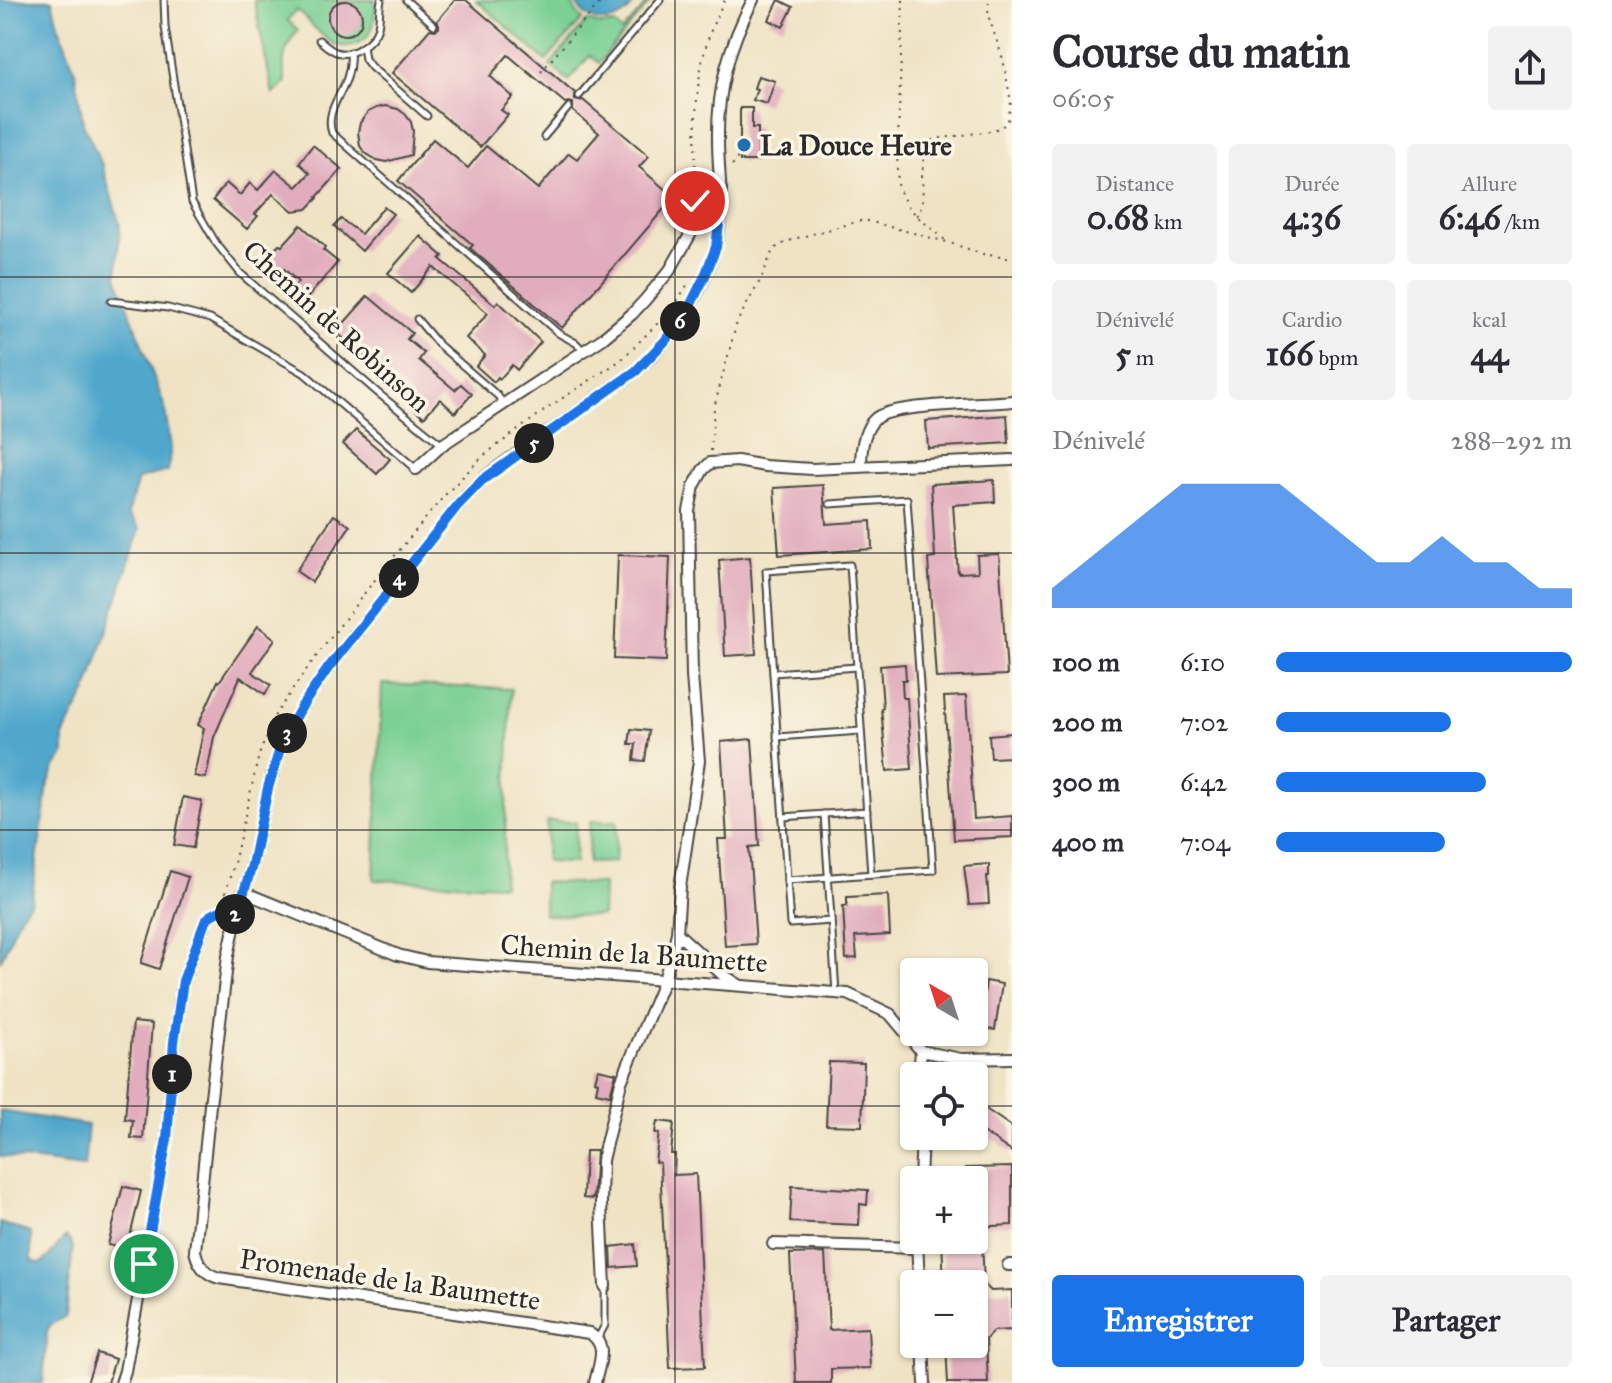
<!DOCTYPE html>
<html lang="fr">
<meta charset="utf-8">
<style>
:root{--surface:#fff;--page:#f2f2f3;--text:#2b2b33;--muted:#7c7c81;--accent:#1a73e8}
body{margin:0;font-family:"IM FELL Great Primer",serif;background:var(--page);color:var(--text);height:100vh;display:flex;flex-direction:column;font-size:30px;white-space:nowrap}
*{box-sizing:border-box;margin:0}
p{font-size:26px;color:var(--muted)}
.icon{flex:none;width:44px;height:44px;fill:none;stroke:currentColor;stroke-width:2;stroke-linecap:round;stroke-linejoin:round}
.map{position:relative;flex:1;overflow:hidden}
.drawer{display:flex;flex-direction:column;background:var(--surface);width:600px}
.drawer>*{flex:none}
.needle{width:52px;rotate:321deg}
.controls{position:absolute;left:900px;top:958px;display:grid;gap:16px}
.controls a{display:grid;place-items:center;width:88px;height:88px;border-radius:8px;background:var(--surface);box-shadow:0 2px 6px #0004;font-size:40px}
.pin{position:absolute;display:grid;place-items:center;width:68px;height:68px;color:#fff;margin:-34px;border:4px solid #fff;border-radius:50%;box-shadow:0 2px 8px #0007}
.km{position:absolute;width:40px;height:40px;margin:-20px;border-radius:50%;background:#222;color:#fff;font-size:22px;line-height:40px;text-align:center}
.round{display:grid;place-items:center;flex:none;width:84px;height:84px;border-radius:8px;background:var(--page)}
.summary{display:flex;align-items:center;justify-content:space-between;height:136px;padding:0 40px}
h1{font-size:44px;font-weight:700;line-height:60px}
.figures{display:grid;grid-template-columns:repeat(3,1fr);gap:12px;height:136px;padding:8px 40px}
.figures div{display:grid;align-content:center;border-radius:8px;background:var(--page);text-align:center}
.figures b{font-size:34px;font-weight:700}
.figures small{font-size:22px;font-weight:400}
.figures p{font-size:22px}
.chart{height:224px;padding:16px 40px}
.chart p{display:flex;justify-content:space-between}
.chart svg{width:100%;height:144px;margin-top:8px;fill:var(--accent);opacity:.7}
.primary-button{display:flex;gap:16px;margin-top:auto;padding:16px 40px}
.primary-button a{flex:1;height:92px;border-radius:8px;background:var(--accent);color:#fff;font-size:32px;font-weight:700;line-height:92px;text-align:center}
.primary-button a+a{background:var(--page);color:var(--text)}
ul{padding:0 40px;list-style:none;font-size:26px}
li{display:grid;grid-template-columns:128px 96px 1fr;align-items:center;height:60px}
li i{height:20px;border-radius:10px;background:var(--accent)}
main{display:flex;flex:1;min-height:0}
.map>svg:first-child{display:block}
.green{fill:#7bd094;stroke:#537e60;stroke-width:2}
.water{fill:#50a7cc;stroke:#3e697c;stroke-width:2}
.building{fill:#e1adbe}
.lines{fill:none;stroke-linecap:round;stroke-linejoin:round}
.service-casing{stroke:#484742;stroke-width:9}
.minor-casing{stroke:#484742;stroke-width:14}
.path{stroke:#484742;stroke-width:2;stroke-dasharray:2 6;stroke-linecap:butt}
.service{stroke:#fff;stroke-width:5}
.minor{stroke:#fff;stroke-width:10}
.route-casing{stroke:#fff;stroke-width:16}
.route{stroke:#1a73e8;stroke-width:10}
.grid{fill:none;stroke:#2b2b2b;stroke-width:2;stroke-opacity:0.55}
.poi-dot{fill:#1f6fb2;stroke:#fcf5e5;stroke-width:3}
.labels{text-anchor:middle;stroke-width:7;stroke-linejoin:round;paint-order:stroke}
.poi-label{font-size:28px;font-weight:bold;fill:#2b2b2b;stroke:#fcf5e5;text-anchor:start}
.street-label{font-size:28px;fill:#2b2b2b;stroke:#fcf5e5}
</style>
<main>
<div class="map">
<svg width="1012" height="1383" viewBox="0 0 1012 1383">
<rect width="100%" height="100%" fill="#fcf5e5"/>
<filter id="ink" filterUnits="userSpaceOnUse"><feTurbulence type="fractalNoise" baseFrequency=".0125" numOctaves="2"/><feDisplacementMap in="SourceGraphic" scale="16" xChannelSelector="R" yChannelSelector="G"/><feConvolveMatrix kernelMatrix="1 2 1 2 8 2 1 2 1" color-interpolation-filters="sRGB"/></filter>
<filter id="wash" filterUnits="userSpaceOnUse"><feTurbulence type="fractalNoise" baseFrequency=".006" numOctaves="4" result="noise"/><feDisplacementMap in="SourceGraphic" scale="32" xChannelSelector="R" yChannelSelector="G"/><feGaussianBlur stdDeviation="1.8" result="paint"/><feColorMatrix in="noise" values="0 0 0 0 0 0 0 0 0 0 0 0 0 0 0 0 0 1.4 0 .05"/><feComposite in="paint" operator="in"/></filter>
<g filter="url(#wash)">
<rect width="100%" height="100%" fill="#efe3c4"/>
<!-- green -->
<g class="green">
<path d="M254,0H375C375,8 376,18 373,26C368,43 346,52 331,42C318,33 308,20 297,10L287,20L298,30C285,46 280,62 286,82L273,95Z"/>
<path d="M476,0H569L577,13L583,19L546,61Z"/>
<path d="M650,0H652L599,63L590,55L569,81L550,65L587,21L601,25L615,24L622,32Z"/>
<path d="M382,684L511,689L503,885L374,880Z"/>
<path d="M547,821L576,822L575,863L546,862Z"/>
<path d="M590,821H617L615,862L588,863Z"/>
<path d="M544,882L603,884L602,916L544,915Z"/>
</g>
<!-- water -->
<g class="water">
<path d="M0,0H52L57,21L75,71L83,123L102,165L120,225L117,276L164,405L171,447L168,471L138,479L128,514L140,529L87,691L64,734V755L55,767L48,785L31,902L20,916L0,962Z"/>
<path d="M574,0H636C622,28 587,28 574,0Z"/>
<path d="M0,1111L88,1125L84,1167L0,1156Z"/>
<path d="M0,1223L31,1233V1260L40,1264C51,1257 55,1246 66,1237L70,1241L73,1247L66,1316L50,1325L47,1332L43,1383H0Z"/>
</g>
<g id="blocks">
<!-- building -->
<g class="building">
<path d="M455,0H466L575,93V100L579,101L583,100L649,156L639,167L674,197L562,328L470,248L473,245L398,181L433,139L468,168L486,146L538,189L569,153L577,159L599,133L573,111V103L569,102L565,103L508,55L490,76L513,97L501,110L508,115L480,147L392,73L430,29L435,30L439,28V24L437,21Z"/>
<path d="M779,0L793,7L783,27L769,20Z"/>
<circle cx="345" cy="18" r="17"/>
<path d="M758,76L775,81L767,104L753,100L757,89L754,88Z"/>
<path d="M385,106L398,109L405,114L411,122L413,131L411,155L386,162L377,160L365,153L360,146L358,132L360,123L368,112L376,108Z"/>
<path d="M740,108H752V128H758V161H740Z"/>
<path d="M313,145L342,169L317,197L318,198L307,209L293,211L273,194L255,214L258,216L247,229L213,200L226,183L240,195L250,183L258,190L276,170L297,187L310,173L299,163Z"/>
<path d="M384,207L393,214L362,251L334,226L341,219L361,234Z"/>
<path d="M301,225L325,247L323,250L338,262L303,303L290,292L298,282L284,269L275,279L260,265L279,245L282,246Z"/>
<path d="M420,236L443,256L440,259L495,305L498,301L541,342L517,370L512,365L500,379L498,377L494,382L476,366L485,355L466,338L488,313L433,267L411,293L388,273Z"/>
<path d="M368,296L412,333L407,339L424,353L419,360L455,390L461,384L472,394L455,413L440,399L424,417L405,401L411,395L336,332Z"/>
<path d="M1007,415L1009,443L928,448L926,421Z"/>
<path d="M356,430L390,459L377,474L343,444Z"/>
<path d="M994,480L995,502L953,505L958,573L978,572L977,555L999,554L1007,675L936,678L928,559L935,558L931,484Z"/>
<path d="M823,485L826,524L871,521L872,549L779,555L774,488Z"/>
<path d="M334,515L350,526L312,582L296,571Z"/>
<path d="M618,555L670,557L666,661L614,659Z"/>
<path d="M750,557L756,654L725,656L719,560Z"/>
<path d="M258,626L275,639L252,672L271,685L265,694L240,677L214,737L206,778L194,776L204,728L198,725L218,681L219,682Z"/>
<path d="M905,664L906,680H902L903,698H907L912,769L887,771L881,708H883L880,666Z"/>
<path d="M966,696L974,819L1012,816V837L954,840L944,697Z"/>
<path d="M631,729L649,731L645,761L634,760L636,744H629Z"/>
<path d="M1011,733L1012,757L991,758L989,735Z"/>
<path d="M752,739L759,846L749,847L756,944L725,946L718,839H727L721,742Z"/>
<path d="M183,797L202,801L193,848L174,845Z"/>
<path d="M989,864V876H987L989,904L969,905L964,866Z"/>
<path d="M170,871L188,877L159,969L141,963Z"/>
<path d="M888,895L890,935L855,937L857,958L846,959L843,906H847V897Z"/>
<path d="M986,981L1002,984L995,1030L979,1028Z"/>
<path d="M133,1022L152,1024L143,1139L131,1138L133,1120L125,1119Z"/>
<path d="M829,1062L864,1063L862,1126L826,1125Z"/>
<path d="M598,1069L616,1073L610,1095L596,1092L598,1082L595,1081Z"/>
<path d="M974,1101L1012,1127V1152L974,1126Z"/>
<path d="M657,1121L674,1123L671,1154H675L674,1175L696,1174L705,1367L670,1368L660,1163L655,1162L659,1133H655Z"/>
<path d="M585,1151H596L593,1199L583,1198Z"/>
<path d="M1012,1167V1225L974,1227V1180H967L966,1168Z"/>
<path d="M123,1186L141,1191L127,1249L108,1245Z"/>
<path d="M792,1186L868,1190L867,1205L860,1204L859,1225L790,1222Z"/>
<path d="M942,1240H982L984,1284L991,1291L1012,1290V1330L993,1331L986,1339L988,1383H948L946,1344H974V1284H944Z"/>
<path d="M635,1244L637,1266L612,1268L611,1247Z"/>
<path d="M825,1253L829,1330L868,1328L870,1368L831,1369V1383H796L790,1254Z"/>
<path d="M97,1353L115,1359L108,1383H87Z"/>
</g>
</g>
</g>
<g filter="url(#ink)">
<use href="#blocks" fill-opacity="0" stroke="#484742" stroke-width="2"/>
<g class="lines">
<!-- service casing -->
<g class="service-casing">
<g id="service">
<path d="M164,0L165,27L192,202L216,243L240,273L378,393L441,444"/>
<path d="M406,0L434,25"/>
<path d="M319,40C324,44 330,50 336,52C353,58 373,42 378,27C380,18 379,9 381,0"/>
<path d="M363,46L365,59L371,67L427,116"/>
<path d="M350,52C351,61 350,69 347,78C340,97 325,113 332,133L558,333L576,343L583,350"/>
<path d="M579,96L660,0"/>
<path d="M544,137L569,107"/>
<path d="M111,301L168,308L210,319L304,373L415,468"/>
<path d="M417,319L438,344L498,396L503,403"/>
<path d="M773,673L857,667"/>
<path d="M777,737L861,731"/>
<path d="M824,814L836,993"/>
<path d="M783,817L867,811"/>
<path d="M787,880L933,870L907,499L830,504"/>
<path d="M831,921L790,924L766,571L850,565L871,874"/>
<path d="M598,1338L605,1325V1286"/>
</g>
</g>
<!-- minor casing -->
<g class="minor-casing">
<g id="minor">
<path d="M861,466C861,451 863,430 875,419C889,404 986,404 1012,401"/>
<path d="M416,469L442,445L602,339L632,314L645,300L670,270L690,235L698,217L714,192L721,189"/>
<path d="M243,892L398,955L427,962L848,994L890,1014L921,1051L961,1059L1012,1058"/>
<path d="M677,933L723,975L739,985"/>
<path d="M919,1076L921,1051"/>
<path d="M920,1180L922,1136"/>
<path d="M917,1240L919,1284"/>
<path d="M773,1244L917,1248"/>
<path d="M1008,1265H1012"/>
<path d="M605,1286L601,1204L602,1160L621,1082L664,980L673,949L677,933L680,887L699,761L692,676L689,511L694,486L703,470L710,463L737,461L765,466L812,469L1012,460"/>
<path d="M923,1344L925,1383"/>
<path d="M121,1383L125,1371L167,1139L174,1042L183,981L205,922L211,915L220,911L237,915"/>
<path d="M595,1383C599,1363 609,1345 589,1333L219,1278C205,1274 198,1265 195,1251L210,1105L228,956L237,915L252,865L268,788L282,742L302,706L329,667L458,505C466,497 474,487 483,479C519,450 560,426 597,398C610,389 625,380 637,370C673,338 702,295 715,249C726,213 718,176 718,140C717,89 729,45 753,0"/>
</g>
</g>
<!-- path -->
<g class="path">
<path d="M903,0L897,169C898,175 897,182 899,188C906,212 929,225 946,241"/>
<path d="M541,72L602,0"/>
<path d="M732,165L737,161V141"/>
<path d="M695,198C696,131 690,61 725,0"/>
<path d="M917,216L923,203L922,174L926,146L935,139L991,131L1002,127L1008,120L1011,102L1003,59L988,15L989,0"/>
<path d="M711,451L714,408L737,322L762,277L772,252L778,246L794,239L864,220L947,242L983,254L1012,259"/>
<path d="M223,901L234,863L259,755L275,715L309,666L370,586L444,496L483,456L549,407L621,360L672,309L689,282"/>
</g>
<!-- service -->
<use href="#service" class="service"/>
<!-- minor -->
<use href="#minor" class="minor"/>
</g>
</g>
<g class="lines" filter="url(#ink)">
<!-- route casing -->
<g class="route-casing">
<path id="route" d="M144,1264L167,1139L174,1042L183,981L205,922L211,915L220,911L237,915L252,865L268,788L282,742L302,706L329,667L458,505L481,481L636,371L665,341L689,308L705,276L716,247L720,216L708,214L698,217L695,201"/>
</g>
<!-- route -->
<use href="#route" class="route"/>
</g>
<!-- grid -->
<path class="grid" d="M337,0V1383M675,0V1383M0,277H1012M0,553H1012M0,830H1012M0,1106H914M974,1106H1012"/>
<!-- markers -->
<circle class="poi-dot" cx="744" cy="145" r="8"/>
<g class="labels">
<!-- poi labels -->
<g class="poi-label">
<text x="760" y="155">La Douce Heure</text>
</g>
<!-- street labels -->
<g class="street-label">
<text transform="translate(337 326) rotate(42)" y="10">Chemin de Robinson</text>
<text transform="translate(634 953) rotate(4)" y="10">Chemin de la Baumette</text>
<text transform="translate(390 1279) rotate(8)" y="10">Promenade de la Baumette</text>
</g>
</g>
</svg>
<div class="controls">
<a><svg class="needle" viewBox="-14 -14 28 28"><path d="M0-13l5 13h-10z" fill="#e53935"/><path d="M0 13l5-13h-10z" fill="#7c7c81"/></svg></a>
<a><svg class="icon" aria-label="locate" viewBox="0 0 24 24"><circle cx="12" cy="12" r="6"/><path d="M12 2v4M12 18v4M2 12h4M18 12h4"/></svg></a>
<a>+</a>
<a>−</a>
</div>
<div class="pin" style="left:144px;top:1264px;background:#1e9e55"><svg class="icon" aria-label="arrive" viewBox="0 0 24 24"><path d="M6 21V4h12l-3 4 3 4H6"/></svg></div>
<div class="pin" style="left:695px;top:201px;background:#d93025"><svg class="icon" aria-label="check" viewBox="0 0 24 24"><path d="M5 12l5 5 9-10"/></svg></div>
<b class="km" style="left:172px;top:1074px">1</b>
<b class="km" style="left:235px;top:914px">2</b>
<b class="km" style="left:287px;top:733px">3</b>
<b class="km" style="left:399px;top:578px">4</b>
<b class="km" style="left:534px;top:443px">5</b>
<b class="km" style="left:680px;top:321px">6</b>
</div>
<section class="drawer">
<div class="summary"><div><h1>Course du matin</h1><p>06:05</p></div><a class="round"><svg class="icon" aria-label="share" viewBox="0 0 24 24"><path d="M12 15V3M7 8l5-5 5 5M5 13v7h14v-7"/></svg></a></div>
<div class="figures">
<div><p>Distance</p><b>0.68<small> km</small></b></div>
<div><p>Durée</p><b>4:36</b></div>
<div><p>Allure</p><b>6:46<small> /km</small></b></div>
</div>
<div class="figures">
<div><p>Dénivelé</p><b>5<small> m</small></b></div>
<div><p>Cardio</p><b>166<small> bpm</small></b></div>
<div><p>kcal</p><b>44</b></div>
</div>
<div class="chart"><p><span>Dénivelé</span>288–292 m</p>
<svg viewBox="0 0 160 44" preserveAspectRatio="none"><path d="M0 44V38L10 30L20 22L30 14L40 6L50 6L60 6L70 6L80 14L90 22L100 30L110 30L120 22L130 30L140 30L150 38L160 38V44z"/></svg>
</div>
<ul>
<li><b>100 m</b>6:10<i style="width:100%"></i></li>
<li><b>200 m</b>7:02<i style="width:59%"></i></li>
<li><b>300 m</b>6:42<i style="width:71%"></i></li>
<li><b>400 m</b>7:04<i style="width:57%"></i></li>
</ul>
<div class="primary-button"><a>Enregistrer</a><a>Partager</a></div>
</section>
</main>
